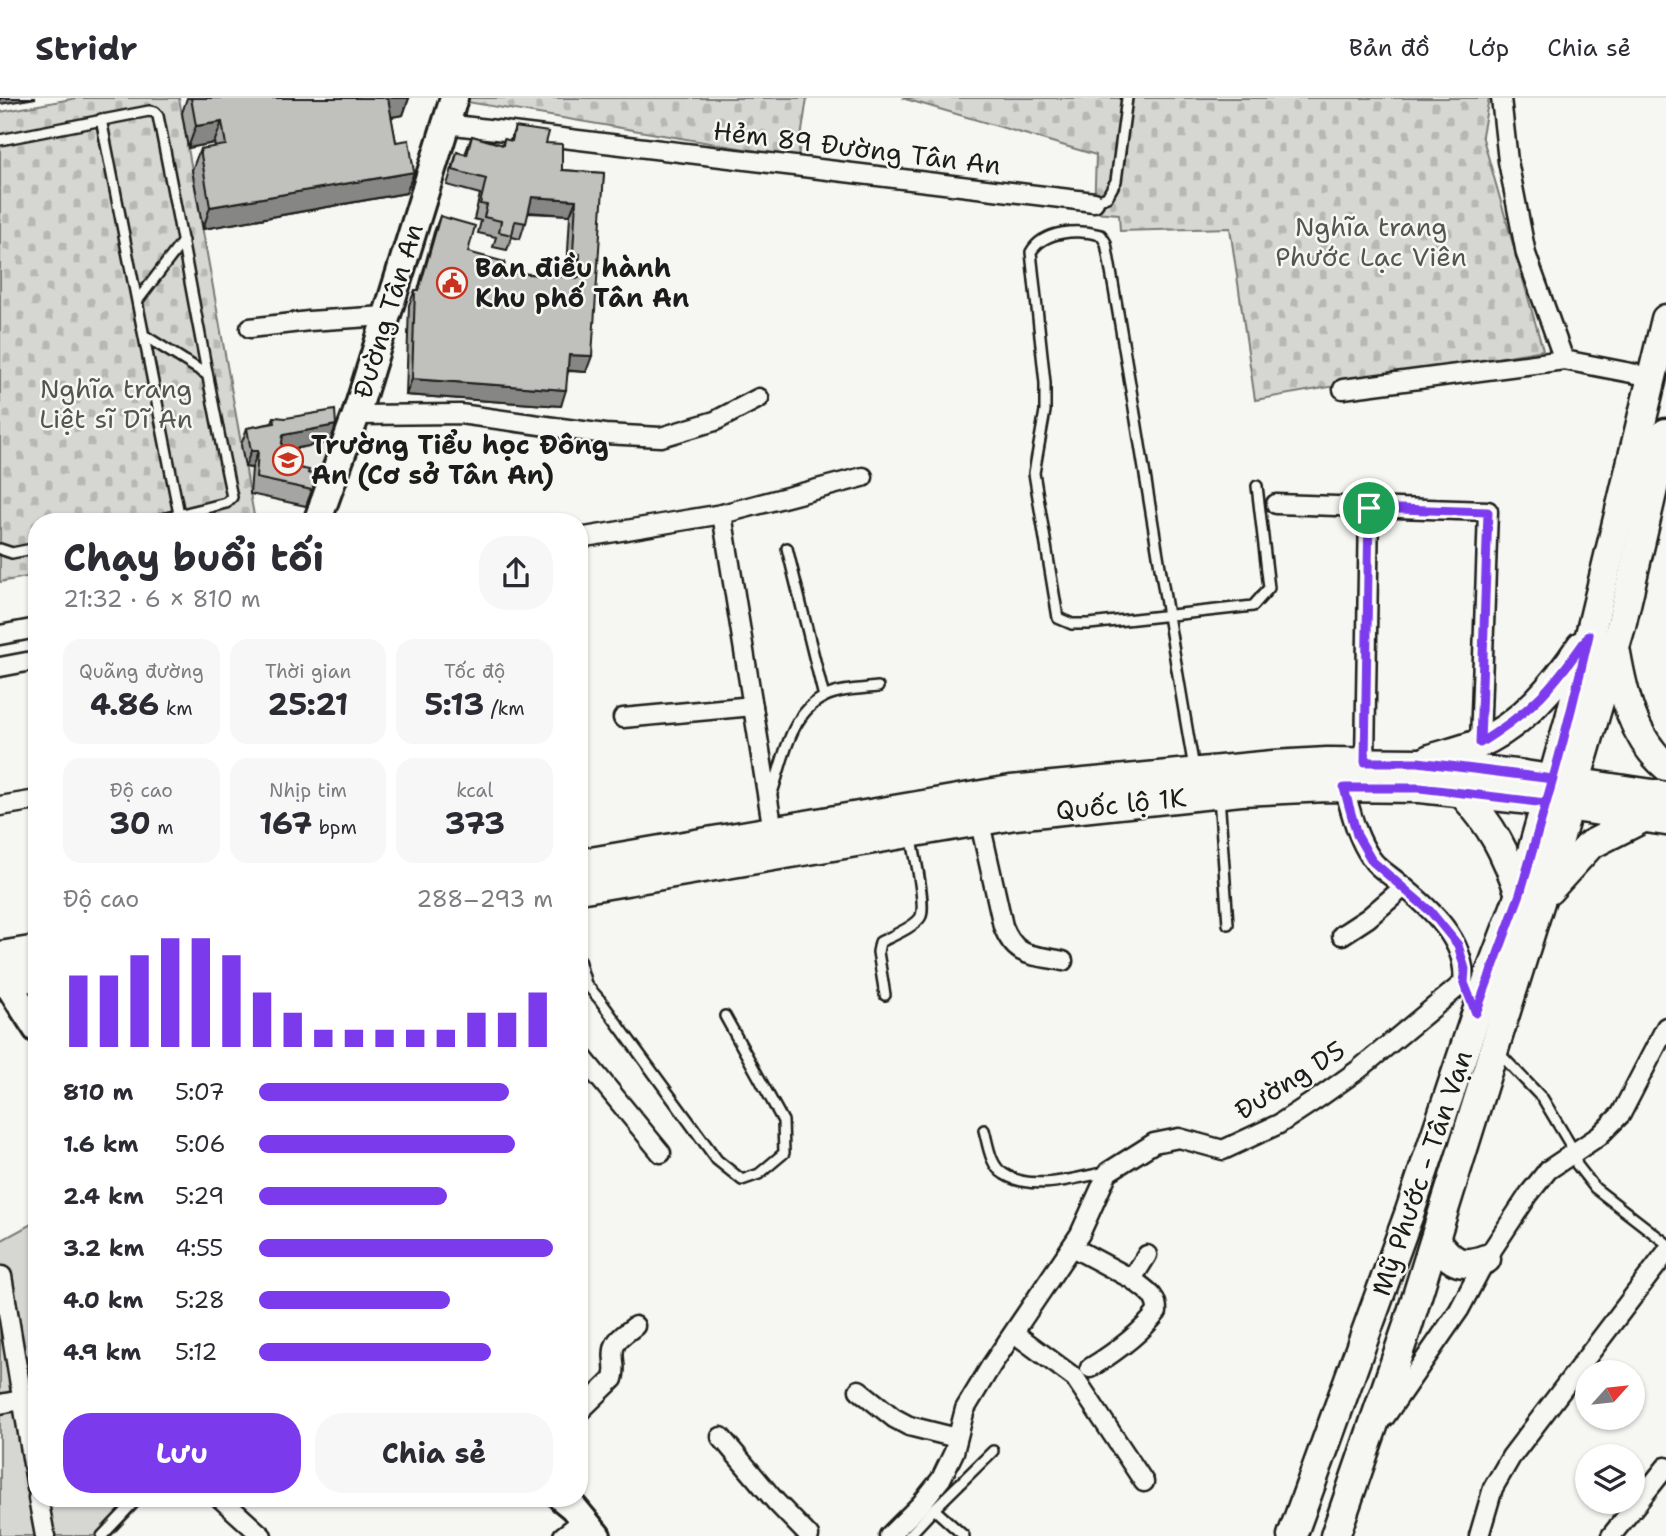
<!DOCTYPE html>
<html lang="vi">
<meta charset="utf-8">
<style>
:root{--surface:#fff;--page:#f7f7f7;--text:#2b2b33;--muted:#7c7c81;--line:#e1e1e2;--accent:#7c3aed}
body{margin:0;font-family:"Shantell Sans",sans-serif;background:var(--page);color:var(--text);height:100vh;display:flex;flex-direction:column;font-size:26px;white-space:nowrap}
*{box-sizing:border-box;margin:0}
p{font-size:23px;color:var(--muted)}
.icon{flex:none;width:38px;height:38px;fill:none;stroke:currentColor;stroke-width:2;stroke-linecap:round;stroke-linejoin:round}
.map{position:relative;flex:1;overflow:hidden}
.drawer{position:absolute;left:28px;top:415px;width:560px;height:994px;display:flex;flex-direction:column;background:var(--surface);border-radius:28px;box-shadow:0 2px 5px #0004}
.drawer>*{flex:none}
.needle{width:46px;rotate:63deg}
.fabs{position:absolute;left:1575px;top:1262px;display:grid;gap:14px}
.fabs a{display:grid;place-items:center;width:70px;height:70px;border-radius:50%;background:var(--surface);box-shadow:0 2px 5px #0004;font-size:35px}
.pin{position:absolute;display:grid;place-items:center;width:60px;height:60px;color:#fff;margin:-30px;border:4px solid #fff;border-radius:50%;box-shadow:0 2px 7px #0007}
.round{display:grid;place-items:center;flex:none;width:74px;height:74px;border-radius:28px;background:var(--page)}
.summary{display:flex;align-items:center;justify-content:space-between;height:119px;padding:0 35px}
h1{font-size:38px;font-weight:700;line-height:52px}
.figures{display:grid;grid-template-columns:repeat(3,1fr);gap:10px;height:119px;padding:7px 35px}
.figures div{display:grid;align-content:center;border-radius:18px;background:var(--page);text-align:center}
.figures b{font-size:30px;font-weight:700}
.figures small{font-size:19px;font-weight:400}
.figures p{font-size:19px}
.chart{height:196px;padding:14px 35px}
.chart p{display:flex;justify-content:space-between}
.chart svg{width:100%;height:126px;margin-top:7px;stroke:var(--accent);stroke-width:6}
.cta{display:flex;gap:14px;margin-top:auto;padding:14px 35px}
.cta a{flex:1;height:80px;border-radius:28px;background:var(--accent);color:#fff;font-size:28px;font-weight:700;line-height:80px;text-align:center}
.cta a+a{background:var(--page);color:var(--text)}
ul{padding:0 35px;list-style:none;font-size:23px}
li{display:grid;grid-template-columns:112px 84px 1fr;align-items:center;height:52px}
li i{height:18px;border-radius:9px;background:var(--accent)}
header{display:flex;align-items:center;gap:42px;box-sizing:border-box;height:98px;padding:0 35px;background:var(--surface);border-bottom:2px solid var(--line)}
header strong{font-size:33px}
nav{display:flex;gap:38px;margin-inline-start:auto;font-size:24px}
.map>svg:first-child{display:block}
.built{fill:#e6e6e2}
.cemetery{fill:url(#cemetery-stones);stroke:#797977;stroke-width:2}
.park{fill:#d6d6d2;stroke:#797977;stroke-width:2}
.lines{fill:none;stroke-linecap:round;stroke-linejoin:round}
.lane-casing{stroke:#1c1c1c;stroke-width:14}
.street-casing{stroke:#1c1c1c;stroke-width:23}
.secondary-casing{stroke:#1c1c1c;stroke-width:32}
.primary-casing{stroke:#1c1c1c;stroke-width:33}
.lane{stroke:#f6f6f2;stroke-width:9}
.street{stroke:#f6f6f2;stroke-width:18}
.secondary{stroke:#f6f6f2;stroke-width:26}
.primary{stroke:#f6f6f2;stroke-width:28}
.wall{fill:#a5a5a3;stroke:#1c1c1c;stroke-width:2}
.shaded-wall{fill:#868684;stroke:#1c1c1c;stroke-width:2}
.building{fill:#c0c0bd;stroke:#1c1c1c;stroke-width:2}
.route-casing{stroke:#fff;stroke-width:14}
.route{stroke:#7c3aed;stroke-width:9}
.labels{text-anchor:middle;stroke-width:5;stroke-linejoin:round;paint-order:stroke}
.street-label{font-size:26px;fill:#1c1c1c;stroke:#f6f6f2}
.park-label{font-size:26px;fill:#545453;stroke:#f6f6f2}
.poi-label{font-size:26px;font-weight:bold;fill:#1c1c1c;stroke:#f6f6f2;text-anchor:start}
</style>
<header>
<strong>Stridr</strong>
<nav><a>Bản đồ</a><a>Lớp</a><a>Chia sẻ</a></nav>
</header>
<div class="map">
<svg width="1666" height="1438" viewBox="0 0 1666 1438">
<defs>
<pattern id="cemetery-stones" width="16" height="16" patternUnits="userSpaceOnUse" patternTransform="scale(1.75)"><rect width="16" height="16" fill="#d6d6d2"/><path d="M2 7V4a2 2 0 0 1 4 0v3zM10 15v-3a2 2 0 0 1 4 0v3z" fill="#b7b7b4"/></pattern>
</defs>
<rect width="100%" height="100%" fill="#f6f6f2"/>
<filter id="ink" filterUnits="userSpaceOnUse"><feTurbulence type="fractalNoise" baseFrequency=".0143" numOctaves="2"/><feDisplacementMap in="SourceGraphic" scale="14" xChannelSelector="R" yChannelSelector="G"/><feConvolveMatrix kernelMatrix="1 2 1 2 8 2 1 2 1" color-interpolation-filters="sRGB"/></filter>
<g filter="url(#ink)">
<!-- built -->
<path class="built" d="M349,321L314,410L250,396L241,347Z"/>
<!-- cemetery -->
<g class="cemetery">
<path d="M77,0H179L255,423L37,424V477L0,484V14Z"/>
<path d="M444,0H807L798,60Z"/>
<path d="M902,0H1489L1482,37L1543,252L1255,302L1230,130L1120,133L1119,116L1094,114L1096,57Z"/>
</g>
<!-- park -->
<path class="park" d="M37,1123V1400H147L111,1438H0V1143Z"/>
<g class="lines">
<!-- lane casing -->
<g class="lane-casing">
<g id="lane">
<path d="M101,21L179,416"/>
<path d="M0,42L149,13L155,14L158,18C184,145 205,272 232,399L226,405L150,424"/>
<path d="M1094,104L1107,99L1116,83L1127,0"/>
<path d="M138,202L183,143"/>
<path d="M145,238L206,276"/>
<path d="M787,450L824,599"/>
<path d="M0,451L12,455L37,450"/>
<path d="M1194,670C1163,496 1137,320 1106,145L1101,137C1078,131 1044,132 1031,154L1045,285V313L1034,375L1058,520L1072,526H1089L1253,508L1269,490L1257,388"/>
<path d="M771,698C783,664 789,616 824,599C841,591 861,591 878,589"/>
<path d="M1219,698L1228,826"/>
<path d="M579,862L586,886L600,902L717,1062L742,1082L759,1076L784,1055L783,1023L725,918"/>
<path d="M885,897L878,854L880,844C890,839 917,828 921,818C926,806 914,752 911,737"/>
<path d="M1499,955L1543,1001L1574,1053L1577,1067L1595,1090L1666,1145"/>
<path d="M984,1032C988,1046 990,1068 1004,1076C1032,1094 1076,1080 1106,1074"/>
<path d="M934,1411L993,1353"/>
<path d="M102,1438L138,1400"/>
<path d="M909,1438L934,1411L964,1438"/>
</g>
</g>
<!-- street casing -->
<g class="street-casing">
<g id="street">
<path d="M1501,0L1508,63L1526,156L1564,262L1652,279"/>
<path d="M446,26L1094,104"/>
<path d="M250,230L309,223L385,218"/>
<path d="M1343,291L1564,262"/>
<path d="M356,317L460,316L605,336L661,339L715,323L759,300"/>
<path d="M1276,406L1488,413L1480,645"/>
<path d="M722,416L773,733"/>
<path d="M579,440L722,416L863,379"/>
<path d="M0,537L37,530"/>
<path d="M0,569L37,562"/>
<path d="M623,620L753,608"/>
<path d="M1365,664L1369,409"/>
<path d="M0,708L37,702"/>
<path d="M980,725L1003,828C1016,861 1032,856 1063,863"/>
<path d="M1342,837L1368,820L1404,789"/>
<path d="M579,955L661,1055"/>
<path d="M1072,1149L1132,1181L1147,1157"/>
<path d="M2,1178L37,1390"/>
<path d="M1014,1235L1075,1280L1144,1384"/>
<path d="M1090,1270C1114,1255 1140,1237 1157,1214C1158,1197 1144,1191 1132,1181"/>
<path d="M859,1292L894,1320L909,1328L957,1340"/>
<path d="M0,1306L37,1299"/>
<path d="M579,1314L613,1281C615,1274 615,1271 614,1264C611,1243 620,1240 635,1228"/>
<path d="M1385,1319L1459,1212L1486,1161L1529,1096L1548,1072L1599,1038L1621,1016L1666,929"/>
<path d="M721,1339L776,1404L809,1438"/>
<path d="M38,1400L45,1438"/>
<path d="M220,1400L262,1438"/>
<path d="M563,1438L584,1422"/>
<path d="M889,1438L921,1406L941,1381L954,1354L965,1311L991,1268L1080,1136L1108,1074L1154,1045L1179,1040L1223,1052L1279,1026L1320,999L1358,972L1463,885C1468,843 1429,809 1399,785C1390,777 1377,770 1371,760C1356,738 1351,714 1344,690"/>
<path d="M1479,1438L1493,1390L1511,1359L1666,1155"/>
<path d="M1611,1438L1666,1369"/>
</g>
</g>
<!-- secondary casing -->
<g class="secondary-casing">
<g id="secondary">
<path d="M317,424L356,317L454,0"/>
<path d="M6,883L37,931"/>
<path d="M562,1400L573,1409L597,1438"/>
</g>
</g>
<!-- primary casing -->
<g class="primary-casing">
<g id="primary">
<path d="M1616,555C1623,595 1633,640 1666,668"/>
<path d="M1430,661C1446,656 1462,652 1478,646C1522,627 1555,587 1581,548"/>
<path d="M1462,695C1493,729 1505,753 1520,796"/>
<path d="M579,766L1011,692L1273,667L1327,664L1418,665L1524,677L1666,698"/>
<path d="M579,791L1015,717L1241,693L1328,689L1420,690L1521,701L1666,723"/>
<path d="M1549,792L1590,747L1643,720"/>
<path d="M0,858L37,852"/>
<path d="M0,884L37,878"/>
<path d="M1435,1142C1451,1163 1459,1171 1486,1161"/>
<path d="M1292,1438L1409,1116L1490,875L1520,796L1570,620L1666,221"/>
<path d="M1335,1438L1408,1227L1553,762L1621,528L1666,335"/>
</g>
</g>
<!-- lane -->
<use href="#lane" class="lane"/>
<!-- street -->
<use href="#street" class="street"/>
<!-- secondary -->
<use href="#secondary" class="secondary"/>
<!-- primary -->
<use href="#primary" class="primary"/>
</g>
<!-- wall -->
<g class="wall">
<path d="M187,0H409L403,17L391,19L396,44L414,74L406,95L203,131L192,72L200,51L215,49L214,45L188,50L182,15Z"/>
<path d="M515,29L546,45L562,72L604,75L586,274L568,273L561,308L406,297L409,207L415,192H418L434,134L440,118L468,154L503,174L574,179L575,171H567L570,117L528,115L520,141L512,139L507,152L493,149L496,139L478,135L481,123L474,121L480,96L447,87L457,54L465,56L472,38L502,47L504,41L510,43Z"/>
<path d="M274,319L336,327L330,344L281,353L279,366L317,378L306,408L250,396L252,370L245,369L241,347L247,330L272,325Z"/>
</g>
<!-- shaded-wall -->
<g class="shaded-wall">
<path d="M0,0H36L0,6Z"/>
<path d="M388,0H409L403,17L380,21Z"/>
<path d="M222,24L214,45L188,50L196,28Z"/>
<path d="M414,74L406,95L203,131L210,109Z"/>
<path d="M532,99L576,102L570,117L526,114Z"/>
<path d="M573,155L580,156L575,171H567Z"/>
<path d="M569,257L592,258L586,274L563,272Z"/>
<path d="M412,281L566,292L561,308L406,297Z"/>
<path d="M336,327L330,344L277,354L283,337Z"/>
<path d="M251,353H258L252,370L245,369Z"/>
</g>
<!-- building -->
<g class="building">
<path d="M191,0H388L396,44L409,42L414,74L210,109L200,51L226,47L222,24L196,28Z"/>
<path d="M515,29L549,34L546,45L562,46V72L604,75L592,258L569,257L566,292L412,281L415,192H419L440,118L475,128L468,154L505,164L503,174L579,180L580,156L573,155L576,102L532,99L526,125L515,123L512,137L499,134L501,123L484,119L487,107L480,106L486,81L453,72L457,54L467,57L472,38L503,47L504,41L512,43Z"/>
<path d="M335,312L336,327L283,337L279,366L309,372L308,375L317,378L312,392L256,380L258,353H251L247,330L275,325L274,319L286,320Z"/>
</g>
</g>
<g class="lines" filter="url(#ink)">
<!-- route casing -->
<g class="route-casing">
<path id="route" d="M1369,410L1365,664H1418L1553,681L1520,796L1476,915L1464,885L1465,871L1458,847L1431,814L1372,763L1357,737L1344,690H1420L1546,705C1562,650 1576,594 1589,537C1554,588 1533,612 1480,645L1488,414L1369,410"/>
</g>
<!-- route -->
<use href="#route" class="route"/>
</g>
<!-- icons -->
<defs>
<g id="civic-ring" transform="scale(1.575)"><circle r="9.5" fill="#f6f6f2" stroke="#c8321e" stroke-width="1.5"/><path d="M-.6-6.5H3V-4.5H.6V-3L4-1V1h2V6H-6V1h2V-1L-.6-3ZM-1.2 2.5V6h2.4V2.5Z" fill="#c8321e"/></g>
<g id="school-ring" transform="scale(1.575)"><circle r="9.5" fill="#f6f6f2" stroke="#c8321e" stroke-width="1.5"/><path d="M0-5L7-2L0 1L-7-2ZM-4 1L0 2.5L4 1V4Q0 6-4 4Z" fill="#c8321e"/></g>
</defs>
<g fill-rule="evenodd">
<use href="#civic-ring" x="452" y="185"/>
<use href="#school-ring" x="288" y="362"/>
</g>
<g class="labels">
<!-- street labels -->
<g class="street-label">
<text transform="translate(857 50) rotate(7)" y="9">Hẻm 89 Đường Tân An</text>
<text transform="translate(388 213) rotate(-73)" y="9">Đường Tân An</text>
<text transform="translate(1121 706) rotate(-6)" y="9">Quốc lộ 1K</text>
<text transform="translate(1290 982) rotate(-32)" y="9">Đường D5</text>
<text transform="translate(1422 1075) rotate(-71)" y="9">Mỹ Phước - Tân Vạn</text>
</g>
<!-- park labels -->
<g class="park-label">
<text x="1371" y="138">Nghĩa trang<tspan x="1371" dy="30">Phước Lạc Viên</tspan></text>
<text x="116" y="300">Nghĩa trang<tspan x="116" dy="30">Liệt sĩ Dĩ An</tspan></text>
</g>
<!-- poi labels -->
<g class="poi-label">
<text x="475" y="179">Ban điều hành<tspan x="475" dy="30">Khu phố Tân An</tspan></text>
<text x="311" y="356">Trường Tiểu học Đông<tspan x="311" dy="30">An (Cơ sở Tân An)</tspan></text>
</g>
</g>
</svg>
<div class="fabs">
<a><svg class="needle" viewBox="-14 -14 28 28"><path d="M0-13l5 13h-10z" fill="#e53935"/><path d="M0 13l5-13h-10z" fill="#7c7c81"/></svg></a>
<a><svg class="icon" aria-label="layers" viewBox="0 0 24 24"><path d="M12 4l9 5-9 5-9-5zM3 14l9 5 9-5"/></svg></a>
</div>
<div class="pin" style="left:1369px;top:410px;background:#1e9e55"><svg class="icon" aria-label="arrive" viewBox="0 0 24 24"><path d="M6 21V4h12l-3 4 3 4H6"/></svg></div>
<section class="drawer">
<div class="summary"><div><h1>Chạy buổi tối</h1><p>21:32 · 6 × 810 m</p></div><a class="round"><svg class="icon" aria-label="share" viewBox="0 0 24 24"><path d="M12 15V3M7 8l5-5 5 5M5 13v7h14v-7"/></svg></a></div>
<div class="figures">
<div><p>Quãng đường</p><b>4.86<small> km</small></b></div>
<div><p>Thời gian</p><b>25:21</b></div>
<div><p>Tốc độ</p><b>5:13<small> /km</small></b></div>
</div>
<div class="figures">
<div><p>Độ cao</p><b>30<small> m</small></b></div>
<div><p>Nhịp tim</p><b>167<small> bpm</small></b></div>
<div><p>kcal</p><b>373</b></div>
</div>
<div class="chart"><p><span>Độ cao</span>288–293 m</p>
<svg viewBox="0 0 160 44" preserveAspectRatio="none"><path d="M5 44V19M15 44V19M25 44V12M35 44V6M45 44V6M55 44V12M65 44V25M75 44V32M85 44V38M95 44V38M105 44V38M115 44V38M125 44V38M135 44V32M145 44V32M155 44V25"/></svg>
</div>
<ul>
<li><b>810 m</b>5:07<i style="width:85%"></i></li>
<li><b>1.6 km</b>5:06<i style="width:87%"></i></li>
<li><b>2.4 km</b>5:29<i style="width:64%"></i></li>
<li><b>3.2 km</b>4:55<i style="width:100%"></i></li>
<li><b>4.0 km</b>5:28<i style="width:65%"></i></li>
<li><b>4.9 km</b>5:12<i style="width:79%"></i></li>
</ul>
<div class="cta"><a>Lưu</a><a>Chia sẻ</a></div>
</section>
</div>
